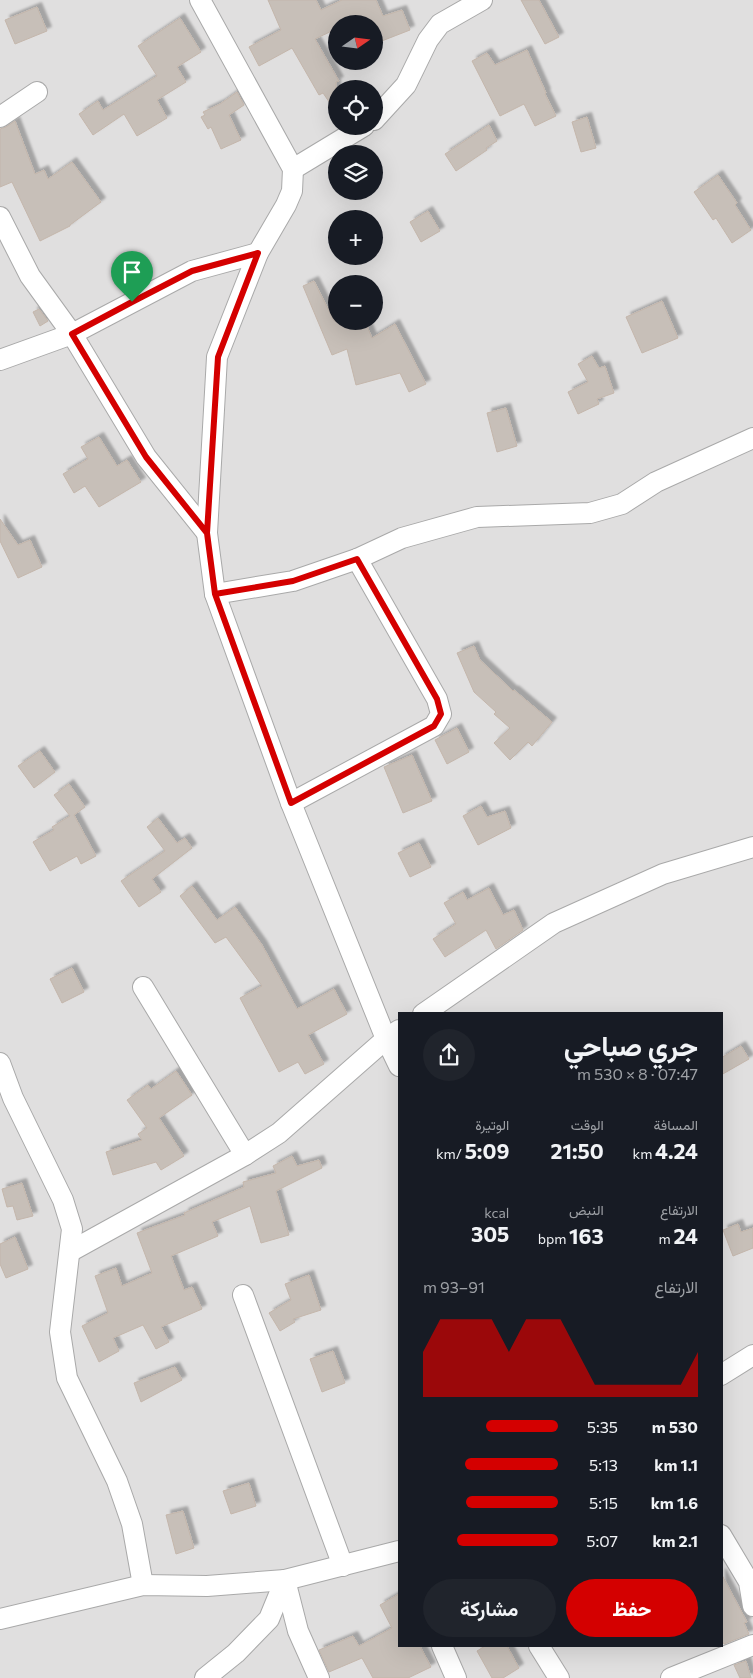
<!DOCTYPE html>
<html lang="ar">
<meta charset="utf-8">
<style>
:root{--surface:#171b24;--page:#20242c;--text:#f1f3f6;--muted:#9ea1a6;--accent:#d40000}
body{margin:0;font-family:Commissioner,Vazirmatn,sans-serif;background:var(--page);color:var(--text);direction:rtl;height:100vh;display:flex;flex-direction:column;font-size:19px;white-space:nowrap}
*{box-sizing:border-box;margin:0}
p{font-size:16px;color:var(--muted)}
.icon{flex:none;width:28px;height:28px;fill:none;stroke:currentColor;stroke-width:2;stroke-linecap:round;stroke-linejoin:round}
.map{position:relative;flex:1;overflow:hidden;direction:ltr}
.sheet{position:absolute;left:398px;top:1012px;width:325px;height:635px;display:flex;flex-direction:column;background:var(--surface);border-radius:0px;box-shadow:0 5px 20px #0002;direction:rtl}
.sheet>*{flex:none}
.needle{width:32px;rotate:76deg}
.fabs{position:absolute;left:328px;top:15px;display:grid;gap:10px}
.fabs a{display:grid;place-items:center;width:55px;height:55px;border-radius:50%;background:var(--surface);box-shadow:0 5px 20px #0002;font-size:25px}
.pin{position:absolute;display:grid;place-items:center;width:42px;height:42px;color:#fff;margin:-51px -21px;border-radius:50% 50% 50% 0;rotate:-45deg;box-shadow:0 0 5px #0007}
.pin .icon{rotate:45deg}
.round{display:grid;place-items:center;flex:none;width:52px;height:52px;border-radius:26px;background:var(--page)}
.overview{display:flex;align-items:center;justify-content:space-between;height:85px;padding:0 25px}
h1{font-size:28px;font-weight:700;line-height:38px}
.stats{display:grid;grid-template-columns:repeat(3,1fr);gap:8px;height:85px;padding:5px 25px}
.stats div{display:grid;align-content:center}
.stats b{font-size:21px;font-weight:700}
.stats small{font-size:14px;font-weight:400}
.stats p{font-size:14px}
.chart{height:140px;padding:10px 25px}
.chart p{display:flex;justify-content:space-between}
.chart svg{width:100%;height:90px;margin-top:5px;fill:var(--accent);opacity:.7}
.button{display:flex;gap:10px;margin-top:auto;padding:10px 25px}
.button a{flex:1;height:58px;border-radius:30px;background:var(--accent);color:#fff;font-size:20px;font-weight:700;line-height:58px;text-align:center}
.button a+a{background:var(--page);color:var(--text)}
ul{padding:0 25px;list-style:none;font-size:16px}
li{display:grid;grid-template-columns:80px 60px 1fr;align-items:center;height:38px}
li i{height:12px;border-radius:6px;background:var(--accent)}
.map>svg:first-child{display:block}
.residential{fill:#e0dfdf;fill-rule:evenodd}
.building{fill:#c7bfb8;stroke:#c4b6ab;filter:url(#shadow)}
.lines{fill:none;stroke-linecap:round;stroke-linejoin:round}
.street-casing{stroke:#a9a9a9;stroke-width:22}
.street{stroke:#fff;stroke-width:20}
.route-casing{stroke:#fff;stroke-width:10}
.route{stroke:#d40000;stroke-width:6}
</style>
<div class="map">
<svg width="753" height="1678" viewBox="0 0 753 1678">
<defs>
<filter id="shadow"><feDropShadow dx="4.5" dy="-4.5" stdDeviation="1" flood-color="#0004"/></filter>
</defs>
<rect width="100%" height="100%" fill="#f2efe9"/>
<!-- residential -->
<path class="residential" d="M0,0H753V1678H0ZM336,24H374V61H336ZM336,89H374V126H336ZM336,154H374V191H336ZM336,219H374V256H336ZM336,284H374V321H336ZM399,1014H721V1646H399Z"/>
<!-- building -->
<g class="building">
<path d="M268,0H316L321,10L342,0H376L383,16L402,10L410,30L374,44V24H336V29L315,39L339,81L336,82V112L323,93L319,95L292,48L259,66L249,47L281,30Z"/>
<path d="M521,0H539L559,37L545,44Z"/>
<path d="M37,7L47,31L15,44L5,20Z"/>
<path d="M180,18L201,52L177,67L186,82L157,100L167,118L137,136L124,114L93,135L79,114L98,101L103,110L157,76L138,46Z"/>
<path d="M527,50L546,93L545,94L556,116L535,126L524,104L500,116L472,61L487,53L495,65Z"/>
<path d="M237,92L244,105L229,115L241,140L221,149L211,127L208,129L201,117L205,115L203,112L220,104Z"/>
<path d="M587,117L596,148L581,152L572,122Z"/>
<path d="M15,121L35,174L44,170L48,179L72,162L101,202L70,225V226L40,241L12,182L0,187V129L6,127Z"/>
<path d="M489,125L497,141L486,148L487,150L456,171L445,154Z"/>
<path d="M718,175L737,203L735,205L751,230L732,243L716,218L713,220L694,192Z"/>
<path d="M428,211L440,231L421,242L410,222Z"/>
<path d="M314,281L334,321H365L372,338L395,324L426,384L409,392L400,373L356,385L347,349L332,355L303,286Z"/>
<path d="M662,301L678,338L642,353L626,317Z"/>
<path d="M39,309L48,321L40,326L33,312Z"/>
<path d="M592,356L599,368L605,366L614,393L597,399L599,404L578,414L568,392L588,382L578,364Z"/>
<path d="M506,408L517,446L497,452L487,413Z"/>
<path d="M99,437L117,466L127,460L141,482L99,507L85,486L74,493L63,474L88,459L81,447Z"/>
<path d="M0,519L18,545L30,540L42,567L18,578L0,541Z"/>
<path d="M474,646L480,660L513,691L514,690L552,722L532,746L528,742L510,760L494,743L510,728L494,714L496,712L474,692L457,653Z"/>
<path d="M457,728L469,752L447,764L435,740Z"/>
<path d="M40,751L55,772L34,788L18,766Z"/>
<path d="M412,755L432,801L403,813L384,767Z"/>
<path d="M69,784L85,807L74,815L96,856L81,864L77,856L50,871L33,842L54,830L52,827L70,816L54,795Z"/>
<path d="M481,806L487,817L505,811L511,828L478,845L463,816Z"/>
<path d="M158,818L177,843L185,838L192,848L152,879L161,892L139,907L121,881L165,851L147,827Z"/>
<path d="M419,843L431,867L410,877L398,853Z"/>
<path d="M192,886L217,920L235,907L262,945L297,1009L334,989L347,1014L308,1035L324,1064L305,1074L298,1062L279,1072L240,998L262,986L226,937L215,943L180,896Z"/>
<path d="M489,888L503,915L514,910L523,930L496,949L486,930L445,957L433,939L456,924L444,903L463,892L467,900Z"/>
<path d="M72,968L84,992L62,1003L50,979Z"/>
<path d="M741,1046L749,1059L721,1075V1058Z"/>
<path d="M176,1071L192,1095L159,1118L184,1156L161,1170L156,1162L113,1175L106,1152L142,1140L138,1134L147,1128L127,1100L148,1085L151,1089Z"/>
<path d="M292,1156L297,1166L319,1160L322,1168L276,1191L289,1235L261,1243L250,1206L212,1222L218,1236L171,1256L184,1290L192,1287L202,1309L161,1327L169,1342L156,1349L143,1325L113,1338L119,1351L99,1362L82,1326L108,1313L95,1276L116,1268L122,1286L152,1273L137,1233L185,1215L184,1213L244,1187L243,1182L276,1173L273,1166Z"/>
<path d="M22,1183L33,1216L17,1220L13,1206L7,1207L2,1189Z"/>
<path d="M738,1224L741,1232L753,1228V1248L733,1256L723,1230Z"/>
<path d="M15,1237L28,1269L6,1278L0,1264V1244Z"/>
<path d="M309,1275L321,1310L293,1319L295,1322L280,1331L269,1313L291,1300L285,1284Z"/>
<path d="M333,1351L345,1383L322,1392L310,1359Z"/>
<path d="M175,1367L182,1380L141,1402L134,1383Z"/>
<path d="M249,1483L256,1506L231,1514L223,1491Z"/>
<path d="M183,1511L194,1548L176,1554L166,1515Z"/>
<path d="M721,1573L747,1622L744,1623L749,1634L724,1644L721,1639Z"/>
<path d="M399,1594V1646H420L431,1667L408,1678H373L362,1658L329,1672L319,1650L353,1636L359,1646L392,1628L380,1605Z"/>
<path d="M485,1646H507L519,1668L503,1678H492L477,1651Z"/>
<path d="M746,1661L751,1678H740L734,1665Z"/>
</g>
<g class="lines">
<!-- street casing -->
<g class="street-casing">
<g id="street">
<path d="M200,0L293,169L292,191L286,205L258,253L217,357L207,533L215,594L291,803L386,1039L399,1066"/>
<path d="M0,117L37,92"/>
<path d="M374,120L406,85L428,40L440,24L482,0"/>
<path d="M293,169L364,126"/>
<path d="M0,217L30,276L72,334L146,457L207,533"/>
<path d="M0,360L72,334L192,271L258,253"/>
<path d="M215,594L293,581L357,559L402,538L477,517L590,513L622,504L656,482L753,438"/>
<path d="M291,803L434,726L441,714L437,699L357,559"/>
<path d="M143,987L245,1155"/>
<path d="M423,1014L554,923L663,874L753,847"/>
<path d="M0,1063L13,1098L63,1200L72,1229L60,1332L67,1378L117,1481L132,1524L143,1585"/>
<path d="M71,1251L245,1155L279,1133L386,1039L399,1030"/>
<path d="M243,1295L343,1566"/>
<path d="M721,1375L753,1355"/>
<path d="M721,1535L749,1582L753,1606"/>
<path d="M285,1580L298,1631L319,1678"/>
<path d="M0,1619L143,1585L207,1586L285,1580L399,1551"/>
<path d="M442,1646L456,1678"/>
<path d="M539,1646L559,1678"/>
<path d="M205,1678L236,1653L269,1619L285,1580"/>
<path d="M671,1678L753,1645"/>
</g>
</g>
<!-- street -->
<use href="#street" class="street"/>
</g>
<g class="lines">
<!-- route casing -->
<g class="route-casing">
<path id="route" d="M132,302L72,334L146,457L207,533L215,594L291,803L434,726L441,714L437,699L357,559L293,581L215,594L207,533L218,357L258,253L192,271L132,302"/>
</g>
<!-- route -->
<use href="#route" class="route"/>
</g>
</svg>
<div class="fabs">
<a><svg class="needle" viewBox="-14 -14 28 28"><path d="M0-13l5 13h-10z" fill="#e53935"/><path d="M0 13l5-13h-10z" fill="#9ea1a6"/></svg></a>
<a><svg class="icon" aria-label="locate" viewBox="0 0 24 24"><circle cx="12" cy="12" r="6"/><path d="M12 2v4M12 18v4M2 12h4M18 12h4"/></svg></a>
<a><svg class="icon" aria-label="layers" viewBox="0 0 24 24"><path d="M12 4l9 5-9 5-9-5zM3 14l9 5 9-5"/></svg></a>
<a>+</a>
<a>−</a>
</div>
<div class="pin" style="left:132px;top:302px;background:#1e9e55"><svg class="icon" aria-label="arrive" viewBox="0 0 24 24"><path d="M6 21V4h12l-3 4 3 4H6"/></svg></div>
<section class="sheet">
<div class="overview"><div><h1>جري صباحي</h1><p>07:47 · 8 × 530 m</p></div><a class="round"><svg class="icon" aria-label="share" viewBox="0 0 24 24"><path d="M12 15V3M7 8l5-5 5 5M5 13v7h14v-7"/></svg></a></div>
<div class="stats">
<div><p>المسافة</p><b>4.24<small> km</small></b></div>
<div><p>الوقت</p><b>21:50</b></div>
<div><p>الوتيرة</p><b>5:09<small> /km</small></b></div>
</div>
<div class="stats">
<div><p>الارتفاع</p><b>24<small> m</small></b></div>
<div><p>النبض</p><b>163<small> bpm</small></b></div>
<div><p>kcal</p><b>305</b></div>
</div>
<div class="chart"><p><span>الارتفاع</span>91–93 m</p>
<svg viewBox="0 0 160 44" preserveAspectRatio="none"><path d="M0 44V22L10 6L20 6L30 6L40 6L50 22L60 6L70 6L80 6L90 22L100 38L110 38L120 38L130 38L140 38L150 38L160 22V44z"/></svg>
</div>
<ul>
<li><b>530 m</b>5:35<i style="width:53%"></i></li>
<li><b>1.1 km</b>5:13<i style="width:69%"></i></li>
<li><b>1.6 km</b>5:15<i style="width:68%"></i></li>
<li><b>2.1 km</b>5:07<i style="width:75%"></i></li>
</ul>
<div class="button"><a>حفظ</a><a>مشاركة</a></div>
</section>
</div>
